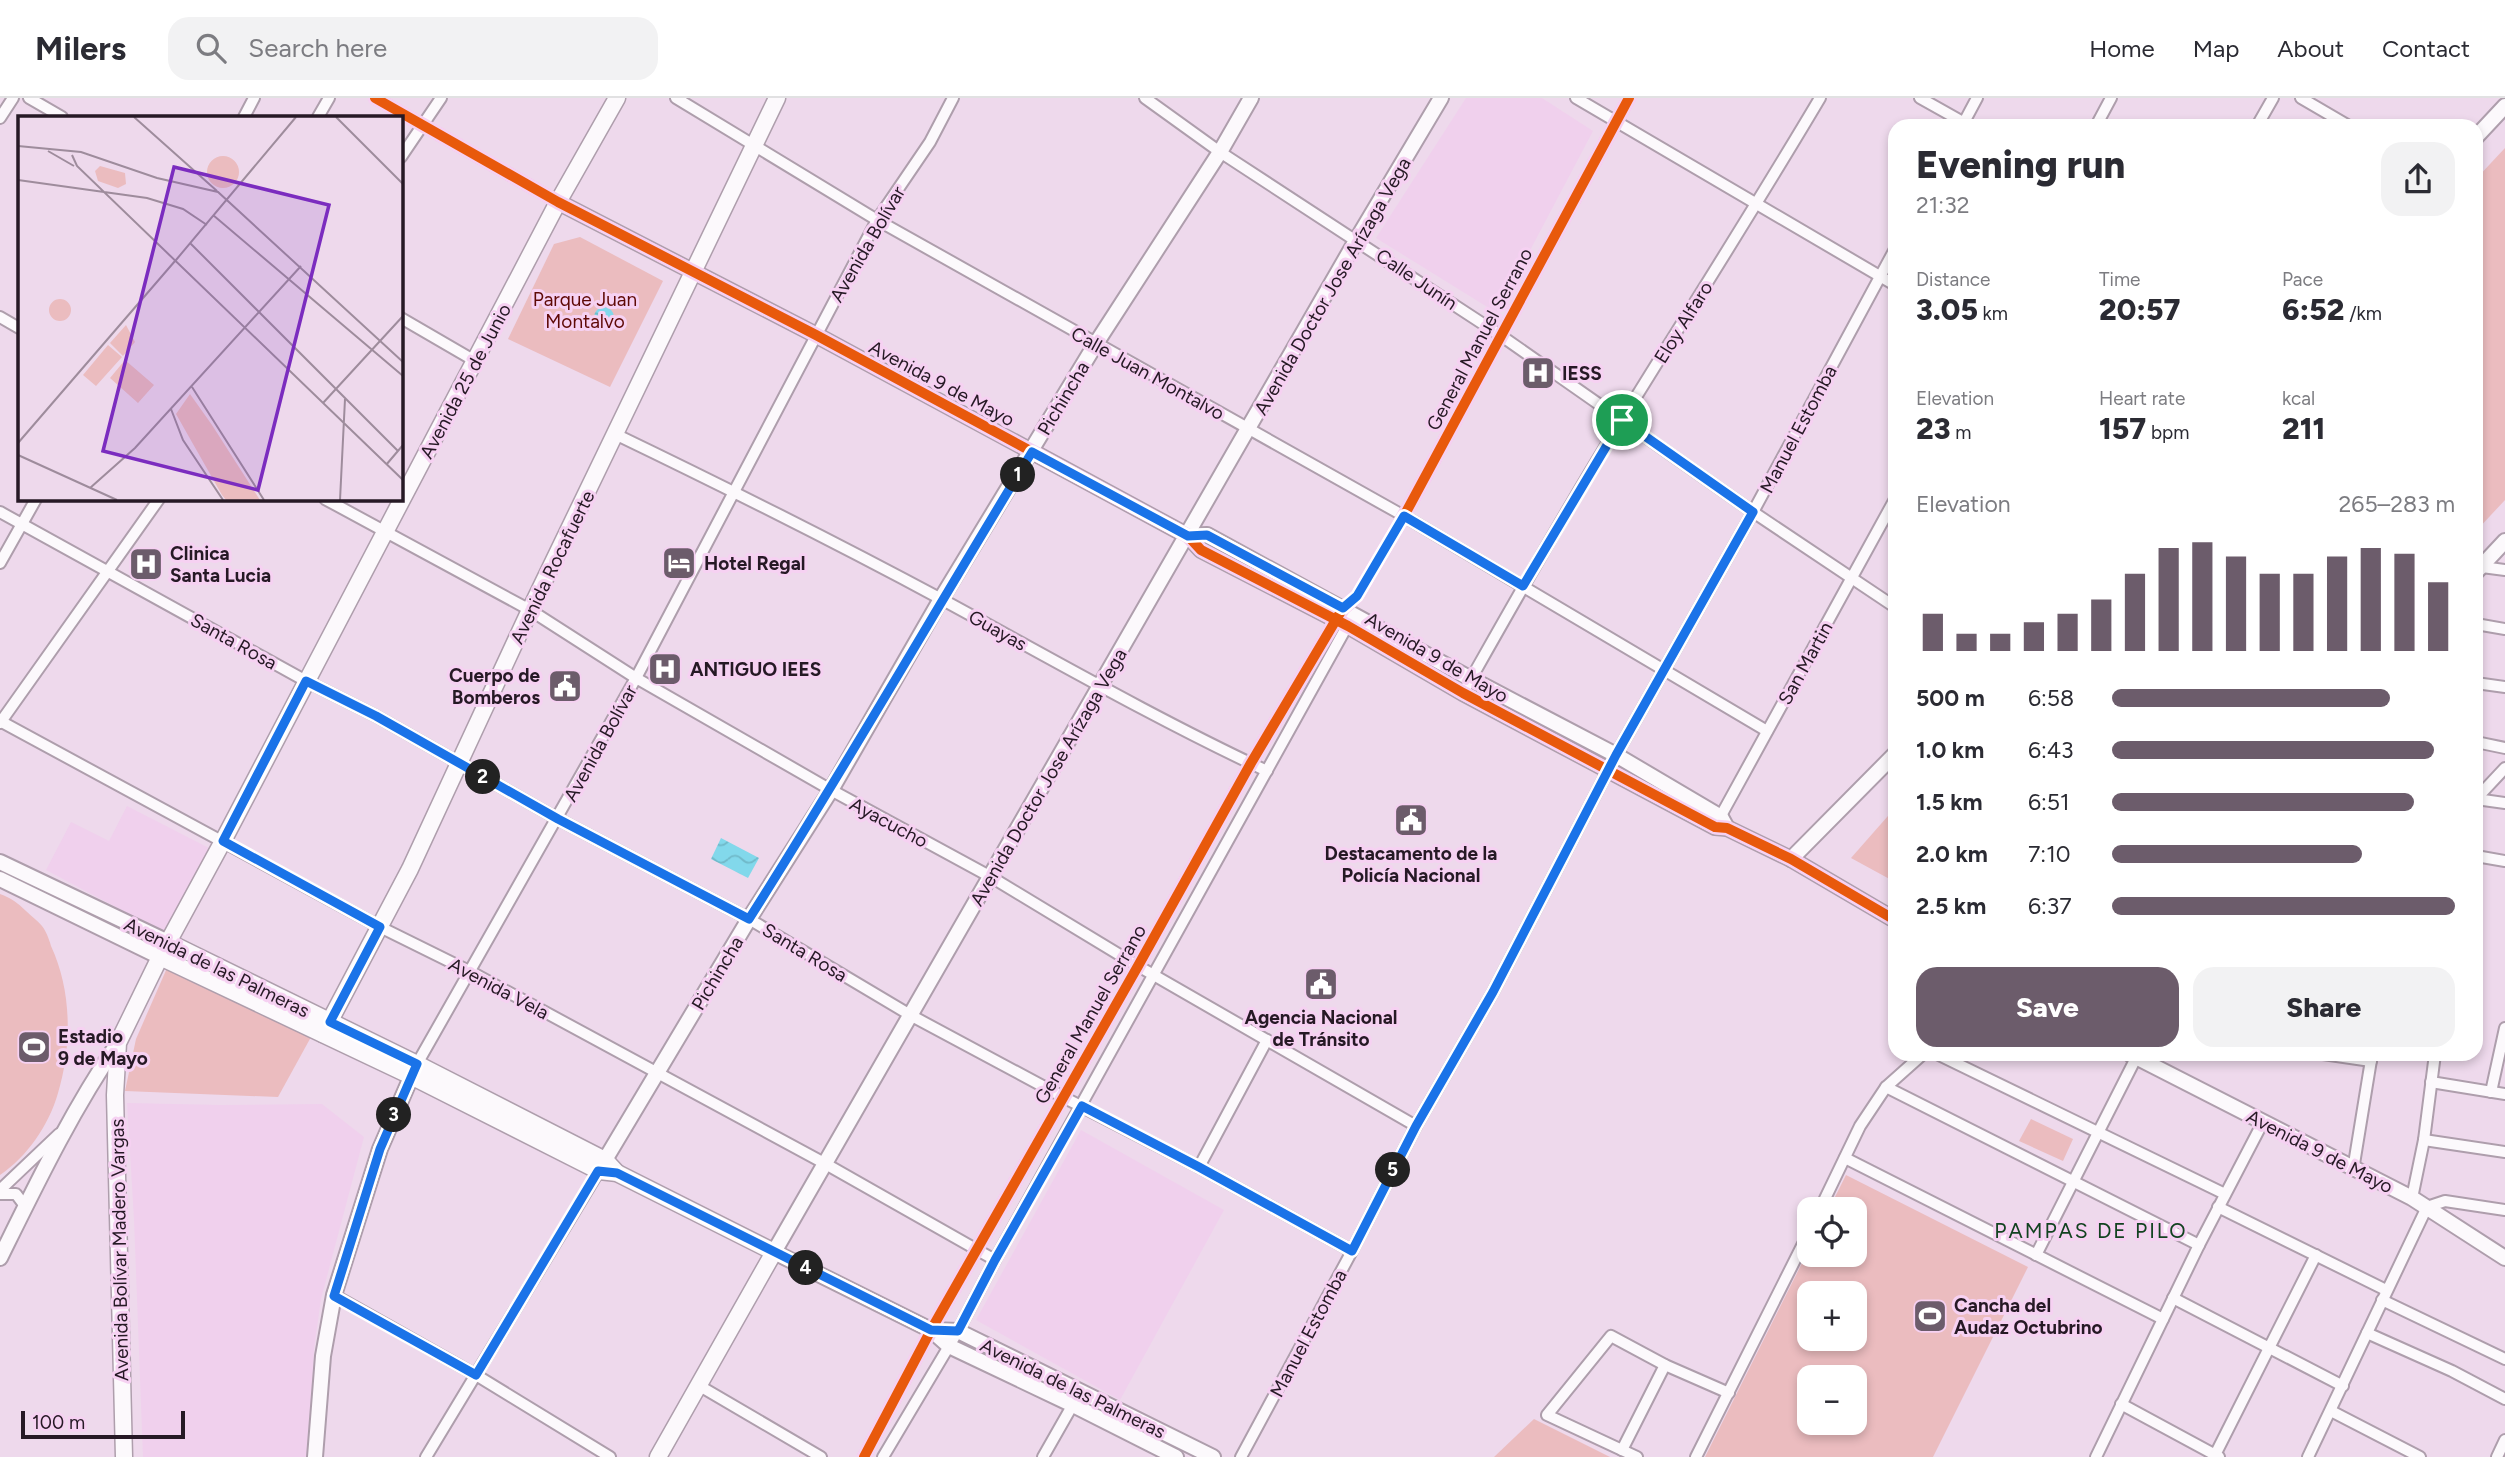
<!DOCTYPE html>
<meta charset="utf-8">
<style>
:root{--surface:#fff;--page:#f2f2f3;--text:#2b2b33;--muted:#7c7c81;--line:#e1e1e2;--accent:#6c5c6b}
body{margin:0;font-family:Figtree,sans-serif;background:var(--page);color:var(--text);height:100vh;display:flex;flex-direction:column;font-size:26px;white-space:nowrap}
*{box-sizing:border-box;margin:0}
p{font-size:23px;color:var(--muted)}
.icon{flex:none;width:38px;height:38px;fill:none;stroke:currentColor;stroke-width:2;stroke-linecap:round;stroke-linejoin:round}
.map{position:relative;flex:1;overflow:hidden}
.side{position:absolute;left:1888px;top:21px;width:595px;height:942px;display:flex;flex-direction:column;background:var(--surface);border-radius:21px;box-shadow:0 4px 10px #0003}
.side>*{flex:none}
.controls{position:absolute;left:1797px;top:1099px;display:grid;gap:14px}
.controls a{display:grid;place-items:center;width:70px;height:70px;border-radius:14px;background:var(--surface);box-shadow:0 4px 10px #0003;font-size:35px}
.scale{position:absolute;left:21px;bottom:18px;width:164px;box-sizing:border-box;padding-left:7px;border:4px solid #261925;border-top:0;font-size:19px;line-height:24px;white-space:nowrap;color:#261925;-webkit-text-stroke:5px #f6d1f2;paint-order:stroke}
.pin{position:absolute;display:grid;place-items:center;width:60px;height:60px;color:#fff;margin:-30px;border:4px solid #fff;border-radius:50%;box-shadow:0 2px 7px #0007}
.km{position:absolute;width:35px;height:35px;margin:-18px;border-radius:50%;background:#222;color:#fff;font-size:19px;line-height:35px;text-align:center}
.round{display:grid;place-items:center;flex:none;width:74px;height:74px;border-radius:21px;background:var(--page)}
.summary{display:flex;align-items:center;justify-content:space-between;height:119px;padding:0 28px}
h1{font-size:38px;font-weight:800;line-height:52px}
.metrics{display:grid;grid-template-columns:repeat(3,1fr);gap:10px;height:119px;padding:7px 28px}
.metrics div{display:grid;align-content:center}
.metrics b{font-size:30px;font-weight:800}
.metrics small{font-size:19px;font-weight:400}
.metrics p{font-size:19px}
.chart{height:196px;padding:14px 28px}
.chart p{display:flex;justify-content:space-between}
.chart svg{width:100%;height:126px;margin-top:7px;stroke:var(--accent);stroke-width:6}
.button{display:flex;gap:14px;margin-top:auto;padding:14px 28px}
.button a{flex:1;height:80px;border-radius:21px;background:var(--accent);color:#fff;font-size:28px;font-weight:800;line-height:80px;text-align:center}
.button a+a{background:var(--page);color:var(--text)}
ul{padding:0 28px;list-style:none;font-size:23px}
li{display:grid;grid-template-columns:112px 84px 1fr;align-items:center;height:52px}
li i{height:18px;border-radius:9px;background:var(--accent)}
header{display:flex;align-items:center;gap:42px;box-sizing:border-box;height:98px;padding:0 35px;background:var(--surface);border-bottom:2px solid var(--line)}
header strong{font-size:33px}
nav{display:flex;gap:38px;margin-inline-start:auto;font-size:24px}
.search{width:490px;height:63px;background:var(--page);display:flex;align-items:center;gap:18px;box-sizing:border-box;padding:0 24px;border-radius:21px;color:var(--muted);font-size:26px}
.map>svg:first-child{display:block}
.built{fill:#f0d0ed}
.green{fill:#ebbcbf;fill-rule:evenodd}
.water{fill:url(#water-waves)}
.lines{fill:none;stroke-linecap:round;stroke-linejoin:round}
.street-casing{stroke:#ae9eac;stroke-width:14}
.secondary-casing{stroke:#ae9eac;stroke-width:18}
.primary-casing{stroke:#ae9eac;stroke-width:19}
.street{stroke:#fcf9fc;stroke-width:10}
.secondary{stroke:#fcf9fc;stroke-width:14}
.primary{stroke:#fcf9fc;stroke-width:16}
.cycleway-casing{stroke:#f6d1f2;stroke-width:15}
.cycleway{stroke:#e8590c;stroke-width:10}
.route-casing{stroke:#fff;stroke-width:14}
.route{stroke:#1a73e8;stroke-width:9}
.labels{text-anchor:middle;stroke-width:6;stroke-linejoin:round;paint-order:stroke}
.street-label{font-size:19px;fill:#261925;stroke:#f6d1f2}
.park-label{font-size:19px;fill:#5e0905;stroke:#f6d1f2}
.poi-label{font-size:19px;font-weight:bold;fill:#261925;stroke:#f6d1f2;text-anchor:start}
.neighbourhood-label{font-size:21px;letter-spacing:2px;fill:#124320;stroke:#f6d1f2}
.inset-road{fill:none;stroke:#9e8c9c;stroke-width:2}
.view{fill:#7b2cbf;fill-opacity:0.15;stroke:#7b2cbf;stroke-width:3.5}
.inset-edge{fill:none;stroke:#261925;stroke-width:3.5}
</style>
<header>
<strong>Milers</strong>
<div class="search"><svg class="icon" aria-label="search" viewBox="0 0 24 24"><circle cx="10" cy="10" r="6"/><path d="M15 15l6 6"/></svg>Search here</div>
<nav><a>Home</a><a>Map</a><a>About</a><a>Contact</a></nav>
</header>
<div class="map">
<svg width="2505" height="1359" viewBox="0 0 2505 1359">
<defs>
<pattern id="water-waves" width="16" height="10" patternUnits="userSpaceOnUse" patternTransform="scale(1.75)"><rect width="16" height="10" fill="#82d8eb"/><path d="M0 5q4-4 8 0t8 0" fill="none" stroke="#70b9c9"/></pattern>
</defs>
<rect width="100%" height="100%" fill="#eed9ec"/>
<!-- built -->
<g class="built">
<path d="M1466,0H1542L1593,33L1497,215L1376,140Z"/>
<path d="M127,708L209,750L165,835L46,772L71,724L109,743Z"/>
<path d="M127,1005L221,1007L322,1006L364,1039L321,1201L314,1251L308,1359H143L134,1121Z"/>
<path d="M1081,1032L1224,1112L1120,1302L976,1222Z"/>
</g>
<!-- green -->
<g class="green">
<path d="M2505,50V402L2476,433V81Z"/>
<path d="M580,139L663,183L610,289L508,241L554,146Z"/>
<path d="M1895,710V784L1851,760Z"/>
<path d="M0,796C11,800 18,805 26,813C31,818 38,823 42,828C46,833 49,841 51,848C72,893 72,948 58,995C49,1027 27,1059 0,1077Z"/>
<path d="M167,870L311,939L278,999L125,993L136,941Z"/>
<path d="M2031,1021L2073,1041L2063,1063L2019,1043Z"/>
<path d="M1846,1077L2028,1169L1933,1359H1705L1809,1151L1810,1157H1855V1111H1829ZM1810,1195H1855V1241H1810ZM1810,1279H1855V1325H1810Z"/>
<path d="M1534,1321L1610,1359H1494Z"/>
</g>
<!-- water -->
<g class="water">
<circle cx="604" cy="219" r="10"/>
<path d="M721,740L759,760L748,780L711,761Z"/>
</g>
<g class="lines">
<!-- street casing -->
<g class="street-casing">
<g id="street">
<path d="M29,0L62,19"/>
<path d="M375,0L558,104"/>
<path d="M676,0L877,122L1404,418L1767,633"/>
<path d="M1145,0L1220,54L1500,237L1753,414L1895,509"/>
<path d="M1576,0L1895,187"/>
<path d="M1920,0L1970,28"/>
<path d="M2301,0L2349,28"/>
<path d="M244,19L254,0"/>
<path d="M318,19L329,0"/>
<path d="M0,20L13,0"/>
<path d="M1962,28L1977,0"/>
<path d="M2096,28L2111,0"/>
<path d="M2257,28L2273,0"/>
<path d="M401,59L441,0"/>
<path d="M0,219L19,230"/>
<path d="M401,220L475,263"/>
<path d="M615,336C725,389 835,444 943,502C1050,560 1156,621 1267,673"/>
<path d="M325,401L530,512L636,580L831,692L991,779L1138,868L1416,1028"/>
<path d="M0,414L306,583L376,618L558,721L749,821L912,918L1063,999L1199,1069L1352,1153"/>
<path d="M0,465L36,401"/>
<path d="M2482,469L2505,472"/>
<path d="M2476,526L2505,531"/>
<path d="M2476,585L2505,589"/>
<path d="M1463,595C1515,503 1567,410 1623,320C1689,213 1756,108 1820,0"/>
<path d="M0,623L380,829L471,874L824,1065L995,1162"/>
<path d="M0,625L159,401"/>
<path d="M2476,644L2505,650"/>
<path d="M2476,701L2505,670"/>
<path d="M2476,701L2505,705"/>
<path d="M1718,723L1895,401"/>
<path d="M2476,758L2505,763"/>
<path d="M1937,956L2225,1096"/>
<path d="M2323,956L2371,963"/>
<path d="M417,966L636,580L877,122L930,44L953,0"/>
<path d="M2431,984L2505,996"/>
<path d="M1886,989L2199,1147"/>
<path d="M2491,994L2505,930"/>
<path d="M2424,1042L2505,1054"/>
<path d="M1845,1060L2163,1221"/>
<path d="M1199,1069L1267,942"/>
<path d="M2353,1072L2372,956"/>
<path d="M0,1092L59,1036"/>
<path d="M0,1096H16L25,1108"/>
<path d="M2412,1100L2424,1042L2435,956"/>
<path d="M2218,1109L2386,1192"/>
<path d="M1820,1111L1860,1028L1886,989L1923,956"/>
<path d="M2036,1157L2138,956"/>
<path d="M334,1197L476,1277L610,1359"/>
<path d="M2173,1200L2343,1288"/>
<path d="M2382,1202L2505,1261"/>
<path d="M2367,1235L2452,1273L2505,1301"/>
<path d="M698,1287L821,1359"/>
<path d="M2121,1306L2219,1359"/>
<path d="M2331,1313L2420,1359"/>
<path d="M1622,1352L1665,1267"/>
<path d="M2215,1357L2316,1157"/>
<path d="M426,1359L599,1073"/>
<path d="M864,1359L931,1232L1138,868L1251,665L1343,510L1357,498L1404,418L1629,0"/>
<path d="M883,1359L958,1233L995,1162L1351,521"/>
<path d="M1043,1359L1080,1294"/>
<path d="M1241,1359L1352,1153L1416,1028L1493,894L1616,657L1753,414L1895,151"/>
<path d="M1637,1359L1547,1317L1611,1238L1665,1267L1729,1295"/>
<path d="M1696,1359L1810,1132"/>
<path d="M2096,1359L2199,1147L2263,1024"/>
<path d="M2308,1359L2427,1109L2445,1103L2505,1112"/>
<path d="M2497,1359L2505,1342"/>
</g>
</g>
<!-- secondary casing -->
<g class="secondary-casing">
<g id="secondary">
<path d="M2476,39L2505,8"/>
<path d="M558,104L816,237L1188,438L1201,452L1348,528L1463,595L1715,729L1727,730L1791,761L1895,822"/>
<path d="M1188,438L1207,437L1471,581L1616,657L1721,719L1727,730"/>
<path d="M2476,474L2505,443"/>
<path d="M1791,761L1895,656"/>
<path d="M0,764L168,844"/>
<path d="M0,781L160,859"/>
<path d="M2130,956L2412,1100L2505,1160"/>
<path d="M599,1072L749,821L831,692L941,501L1095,247L1220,54L1251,0"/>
<path d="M0,1160C36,1087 72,1012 118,945"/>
<path d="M931,1232L958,1233L1213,1359"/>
<path d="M315,1359L323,1258L334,1197L380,1051L415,970"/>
<path d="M1176,1359L1073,1307L949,1248L931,1232L774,1154L1357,141L1441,0"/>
</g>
</g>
<!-- primary casing -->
<g class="primary-casing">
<g id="primary">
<path d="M168,844L417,966L605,1062L617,1075"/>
<path d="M160,859L411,978L599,1073L617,1075L774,1154L658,1359"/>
<path d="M323,936L410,771L530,512L777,0"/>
<path d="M124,1359L115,997L118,945L160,859L223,743L558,104L617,0"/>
</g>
</g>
<!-- street -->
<use href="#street" class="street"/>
<!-- secondary -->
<use href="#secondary" class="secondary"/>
<!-- primary -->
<use href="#primary" class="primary"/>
<!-- cycleway casing -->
<g class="cycleway-casing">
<g id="cycleway">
<path d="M375,0L558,104L816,237L1188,438L1201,452L1348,528L1463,595L1715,729L1727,730L1791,761L1895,822"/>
<path d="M864,1359L931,1232L1138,868L1251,665L1343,510L1357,498L1404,418L1629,0"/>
</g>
</g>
<!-- cycleway -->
<use href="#cycleway" class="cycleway"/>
</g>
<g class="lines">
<!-- route casing -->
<g class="route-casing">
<path id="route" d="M1622,322L1753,414L1616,657L1493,894L1416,1028L1352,1153L1199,1069L1082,1008L995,1162L958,1233L931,1232L617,1075L598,1073L476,1277L334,1198L380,1051L417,966L330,924L380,829L223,743L306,583L376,618L558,721L749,821C847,667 937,509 1032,354L1188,438L1207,437L1343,510L1357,498L1404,418L1523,488Z"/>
</g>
<!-- route -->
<use href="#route" class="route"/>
</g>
<!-- icons -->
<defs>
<g id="hospital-square" transform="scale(1.75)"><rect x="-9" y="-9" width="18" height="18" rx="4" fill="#6c5c6b" stroke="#f6d1f2"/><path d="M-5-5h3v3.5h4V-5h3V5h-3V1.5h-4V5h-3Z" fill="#fff"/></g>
<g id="hotel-square" transform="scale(1.75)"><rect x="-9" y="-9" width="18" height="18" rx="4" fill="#6c5c6b" stroke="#f6d1f2"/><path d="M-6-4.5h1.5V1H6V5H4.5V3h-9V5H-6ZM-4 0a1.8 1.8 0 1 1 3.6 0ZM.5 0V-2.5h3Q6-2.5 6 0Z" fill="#fff"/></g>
<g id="civic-square" transform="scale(1.75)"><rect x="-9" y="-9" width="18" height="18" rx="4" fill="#6c5c6b" stroke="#f6d1f2"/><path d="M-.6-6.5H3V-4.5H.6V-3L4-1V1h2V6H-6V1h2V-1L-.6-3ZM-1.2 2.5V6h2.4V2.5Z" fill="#fff"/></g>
<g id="stadium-square" transform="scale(1.75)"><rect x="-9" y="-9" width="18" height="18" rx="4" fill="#6c5c6b" stroke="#f6d1f2"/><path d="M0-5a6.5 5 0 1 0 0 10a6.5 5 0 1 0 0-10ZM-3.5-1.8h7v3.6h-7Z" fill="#fff"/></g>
</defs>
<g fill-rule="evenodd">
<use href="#hospital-square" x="1538" y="275"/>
<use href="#hotel-square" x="679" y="465"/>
<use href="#hospital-square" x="146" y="466"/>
<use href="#hospital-square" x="665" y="571"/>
<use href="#civic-square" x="565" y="588"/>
<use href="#civic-square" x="1411" y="722"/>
<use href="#civic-square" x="1321" y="886"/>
<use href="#stadium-square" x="34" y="949"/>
<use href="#stadium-square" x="1930" y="1218"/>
</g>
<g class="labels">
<!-- street labels -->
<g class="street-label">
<text transform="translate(867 146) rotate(-60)" y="7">Avenida Bolívar</text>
<text transform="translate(1417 181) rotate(34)" y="7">Calle Junín</text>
<text transform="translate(1332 188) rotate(-60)" y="7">Avenida Doctor Jose Arízaga Vega</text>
<text transform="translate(1683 224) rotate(-58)" y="7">Eloy Alfaro</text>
<text transform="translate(1479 241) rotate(-62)" y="7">General Manuel Serrano</text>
<text transform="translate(1148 275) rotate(29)" y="7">Calle Juan Montalvo</text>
<text transform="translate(465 283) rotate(-62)" y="7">Avenida 25 de Junio</text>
<text transform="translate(942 285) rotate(28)" y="7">Avenida 9 de Mayo</text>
<text transform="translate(1063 300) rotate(-59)" y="7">Pichincha</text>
<text transform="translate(1798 331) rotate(-62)" y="7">Manuel Estomba</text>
<text transform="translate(552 469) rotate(-64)" y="7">Avenida Rocafuerte</text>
<text transform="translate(998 532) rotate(29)" y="7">Guayas</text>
<text transform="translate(234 543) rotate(29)" y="7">Santa Rosa</text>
<text transform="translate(1437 559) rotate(30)" y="7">Avenida 9 de Mayo</text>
<text transform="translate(1805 565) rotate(-61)" y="7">San Martin</text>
<text transform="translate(600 645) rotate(-61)" y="7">Avenida Bolívar</text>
<text transform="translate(1048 679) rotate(-60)" y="7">Avenida Doctor Jose Arízaga Vega</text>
<text transform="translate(889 724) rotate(28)" y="7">Ayacucho</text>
<text transform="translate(805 854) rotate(31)" y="7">Santa Rosa</text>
<text transform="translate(217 869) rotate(26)" y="7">Avenida de las Palmeras</text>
<text transform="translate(717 875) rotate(-59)" y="7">Pichincha</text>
<text transform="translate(499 890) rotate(28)" y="7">Avenida Vela</text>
<text transform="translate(1090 916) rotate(-60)" y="7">General Manuel Serrano</text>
<text transform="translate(2320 1053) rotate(27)" y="7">Avenida 9 de Mayo</text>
<text transform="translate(119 1152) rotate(-91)" y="7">Avenida Bolívar Madero Vargas</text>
<text transform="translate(1308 1235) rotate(-62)" y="7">Manuel Estomba</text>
<text transform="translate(1073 1290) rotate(26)" y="7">Avenida de las Palmeras</text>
</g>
<!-- park labels -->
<g class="park-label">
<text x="585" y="208">Parque Juan<tspan x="585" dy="22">Montalvo</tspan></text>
</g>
<!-- poi labels -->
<g class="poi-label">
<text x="1562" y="282">IESS</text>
<text x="170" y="462">Clinica<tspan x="170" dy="22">Santa Lucia</tspan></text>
<text x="704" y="472">Hotel Regal</text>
<text x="690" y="578">ANTIGUO IEES</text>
<text x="540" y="584" text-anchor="end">Cuerpo de<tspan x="540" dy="22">Bomberos</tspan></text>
<text x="1411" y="762" text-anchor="middle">Destacamento de la<tspan x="1411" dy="22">Policía Nacional</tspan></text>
<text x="1321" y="926" text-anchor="middle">Agencia Nacional<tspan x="1321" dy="22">de Tránsito</tspan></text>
<text x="58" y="945">Estadio<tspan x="58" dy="22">9 de Mayo</tspan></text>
<text x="1954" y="1214">Cancha del<tspan x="1954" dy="22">Audaz Octubrino</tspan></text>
</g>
<!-- neighbourhood labels -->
<g class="neighbourhood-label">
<text x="2091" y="1140">PAMPAS DE PILO</text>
</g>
</g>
<!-- overview -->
<g transform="translate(18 18)">
<rect width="385" height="385" fill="#eed9ec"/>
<path d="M189 56a16 16 0 1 1 32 0a16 16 0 1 1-32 0ZM82,50L107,57L108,68L100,72L80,65L77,55ZM31 194a11 11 0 1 1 22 0a11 11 0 1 1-22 0ZM108,209L117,226L105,240L92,227ZM90,229L104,241L78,270L65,259ZM107,244L136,269L120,287L92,262ZM172,278L194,309L242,384H208L204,379L158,298Z" fill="#ebbcbf"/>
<path class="inset-road" d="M116,1L199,75M318,1L385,68M0,30L63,36L139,62L200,76L385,246M30,35L56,50M54,39L59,50L385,364M0,64L129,82L165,93L189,109M195,99L385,260M172,127L380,335M158,144L278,1M174,271L246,384M305,287L385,200M153,293L165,324L205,384M0,327L157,145M0,339L99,384M368,349L385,329M72,372L117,332L283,150M322,384L327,283"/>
<path class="view" d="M156,51L311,89L240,374L85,335Z"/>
<rect width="385" height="385" class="inset-edge"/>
</g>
</svg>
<div class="controls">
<a><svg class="icon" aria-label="locate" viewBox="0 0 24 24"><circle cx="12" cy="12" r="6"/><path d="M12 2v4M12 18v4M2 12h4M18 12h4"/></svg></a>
<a>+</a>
<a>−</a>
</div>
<div class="scale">100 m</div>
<div class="pin" style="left:1622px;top:322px;background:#1e9e55"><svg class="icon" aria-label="arrive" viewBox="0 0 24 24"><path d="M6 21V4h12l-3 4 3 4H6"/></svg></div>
<b class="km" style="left:1018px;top:377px">1</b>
<b class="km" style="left:483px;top:679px">2</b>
<b class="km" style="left:394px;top:1017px">3</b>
<b class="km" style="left:806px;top:1170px">4</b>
<b class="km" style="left:1393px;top:1072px">5</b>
<section class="side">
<div class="summary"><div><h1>Evening run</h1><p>21:32</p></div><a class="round"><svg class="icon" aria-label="share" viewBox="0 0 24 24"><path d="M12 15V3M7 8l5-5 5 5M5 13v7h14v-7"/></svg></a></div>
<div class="metrics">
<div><p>Distance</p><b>3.05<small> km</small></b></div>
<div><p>Time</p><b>20:57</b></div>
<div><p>Pace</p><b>6:52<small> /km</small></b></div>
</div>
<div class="metrics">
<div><p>Elevation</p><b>23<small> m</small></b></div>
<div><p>Heart rate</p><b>157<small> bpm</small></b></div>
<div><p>kcal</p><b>211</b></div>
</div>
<div class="chart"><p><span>Elevation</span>265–283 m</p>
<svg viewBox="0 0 160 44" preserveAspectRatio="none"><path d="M5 44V31M15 44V38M25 44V38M35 44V34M45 44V31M55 44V26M65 44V17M75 44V8M85 44V6M95 44V11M105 44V17M115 44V17M125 44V11M135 44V8M145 44V10M155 44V20"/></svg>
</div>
<ul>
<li><b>500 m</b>6:58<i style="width:81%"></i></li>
<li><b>1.0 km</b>6:43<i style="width:94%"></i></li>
<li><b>1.5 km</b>6:51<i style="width:88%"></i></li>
<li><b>2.0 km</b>7:10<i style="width:73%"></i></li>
<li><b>2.5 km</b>6:37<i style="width:100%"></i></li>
</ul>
<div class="button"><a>Save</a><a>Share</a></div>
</section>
</div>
